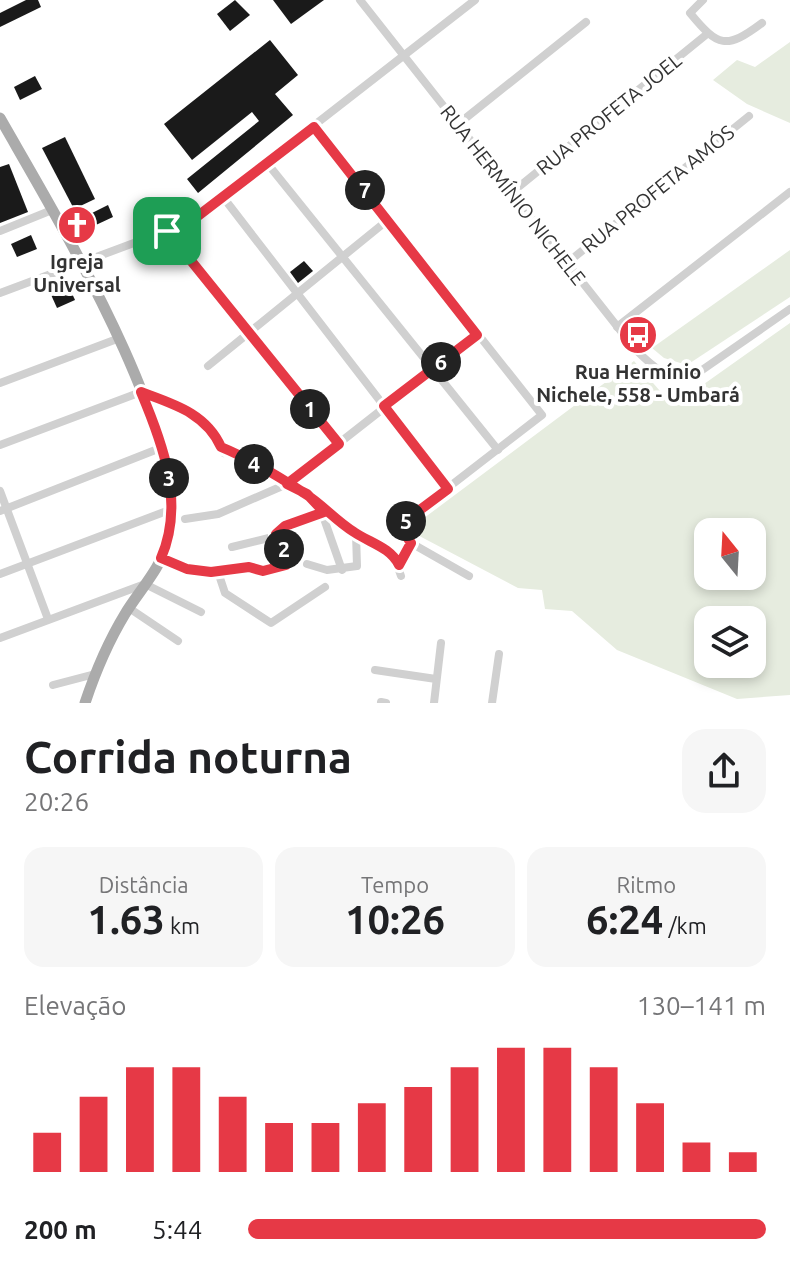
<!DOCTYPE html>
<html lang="pt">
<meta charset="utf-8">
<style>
:root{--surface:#fff;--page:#f6f6f6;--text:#202124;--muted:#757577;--accent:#e63946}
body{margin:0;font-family:Ubuntu,sans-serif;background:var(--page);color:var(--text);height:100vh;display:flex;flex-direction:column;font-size:30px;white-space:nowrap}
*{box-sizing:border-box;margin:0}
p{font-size:26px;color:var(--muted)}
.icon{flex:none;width:44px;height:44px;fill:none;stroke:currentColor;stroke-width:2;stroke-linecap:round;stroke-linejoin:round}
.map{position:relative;height:703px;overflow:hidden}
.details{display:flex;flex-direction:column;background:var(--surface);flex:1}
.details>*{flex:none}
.needle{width:52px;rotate:342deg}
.controls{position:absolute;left:694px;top:518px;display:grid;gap:16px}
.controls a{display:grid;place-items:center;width:72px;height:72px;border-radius:16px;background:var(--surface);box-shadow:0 4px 12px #0003;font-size:40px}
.pin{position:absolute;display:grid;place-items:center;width:68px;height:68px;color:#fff;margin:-34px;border-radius:16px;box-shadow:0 4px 12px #0006}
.km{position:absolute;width:40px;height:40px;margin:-20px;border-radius:50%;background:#222;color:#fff;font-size:22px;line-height:40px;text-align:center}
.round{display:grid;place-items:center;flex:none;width:84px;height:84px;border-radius:24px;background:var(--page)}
.overview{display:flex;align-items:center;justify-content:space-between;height:136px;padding:0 24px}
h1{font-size:44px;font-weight:700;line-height:60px}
.stats{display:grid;grid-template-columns:repeat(3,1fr);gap:12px;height:136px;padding:8px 24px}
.stats div{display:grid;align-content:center;border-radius:20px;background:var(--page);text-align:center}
.stats b{font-size:40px;font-weight:700}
.stats small{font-size:22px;font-weight:400}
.stats p{font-size:22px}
.chart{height:224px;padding:16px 24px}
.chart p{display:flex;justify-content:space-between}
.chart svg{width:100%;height:144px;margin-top:8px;stroke:var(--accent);stroke-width:6}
ul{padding:0 24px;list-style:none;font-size:26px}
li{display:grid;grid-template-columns:128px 96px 1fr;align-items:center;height:60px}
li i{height:20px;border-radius:10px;background:var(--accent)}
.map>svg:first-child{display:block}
.green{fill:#e6ecdf;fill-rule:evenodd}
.building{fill:#1a1a1a}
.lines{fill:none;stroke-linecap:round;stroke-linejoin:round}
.minor{stroke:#d0d0d0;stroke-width:8}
.major{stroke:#ababab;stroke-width:11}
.route-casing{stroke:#fff;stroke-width:16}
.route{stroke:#e63946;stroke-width:10}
.labels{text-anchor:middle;stroke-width:8;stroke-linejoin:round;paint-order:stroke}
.street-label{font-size:20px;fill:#333;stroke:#fff}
.poi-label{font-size:20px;font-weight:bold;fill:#333;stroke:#fff}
</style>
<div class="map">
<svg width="790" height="703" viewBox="0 0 790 703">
<rect width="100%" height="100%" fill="#fff"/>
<!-- green -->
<g class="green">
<path d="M790,42V123L747,104L713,80L737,60L755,67Z"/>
<path d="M790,250V297L687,365L664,358L652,348Z"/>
<path d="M790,323V695L737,699L617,650L572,611L545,609L542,590L518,588L408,530L634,361L673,406ZM752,532V576H708V532ZM708,620H752V664H708Z"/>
</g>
<!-- building -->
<g class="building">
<path d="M26,0H38L41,7L0,27V13Z"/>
<path d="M235,0L250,15L230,31L217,14Z"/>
<path d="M273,0H324L291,24Z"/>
<path d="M270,40L298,75L275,94L293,115L198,193L187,179L259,121L252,112L192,160L164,124Z"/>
<path d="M35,76L42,89L20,100L14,87Z"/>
<path d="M65,137L95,199L74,209L42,148Z"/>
<path d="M9,164L28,212L0,223V167Z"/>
<path d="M108,205L113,217L83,231L78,220Z"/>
<path d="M31,235L37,249L17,257L11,244Z"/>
<path d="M304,261L313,271L298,283L290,272Z"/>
<path d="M66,280L75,300L57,308L48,288Z"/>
</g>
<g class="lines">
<!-- minor -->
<g class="minor">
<path d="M360,0L635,349C652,366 666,380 692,377L790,309"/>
<path d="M703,0L690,13C718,47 726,50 762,23"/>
<path d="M457,125L586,22"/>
<path d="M314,127L542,415L405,521L403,531L411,543L399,565"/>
<path d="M267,163L498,450"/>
<path d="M510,194L707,34"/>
<path d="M223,197L448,489"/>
<path d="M0,231L52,210"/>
<path d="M167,231L339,444"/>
<path d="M567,263L749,116"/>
<path d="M0,293L190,222L475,0"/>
<path d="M617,327L790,192"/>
<path d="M208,366L389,219"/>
<path d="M0,383L117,339"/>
<path d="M0,445L141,392C180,407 205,413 224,453"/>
<path d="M222,447L307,494L356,534L394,556L401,576"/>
<path d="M0,491L48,619"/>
<path d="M0,511L163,447"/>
<path d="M322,513L342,570"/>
<path d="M185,519L218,514L287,484L477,335"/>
<path d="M411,543L469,576"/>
<path d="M232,547L273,537L285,526L324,512"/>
<path d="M161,558L187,569L211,572L249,567L263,571L288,561L276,534"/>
<path d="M307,564L327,570L357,566L356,534"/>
<path d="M218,572L225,593L271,623L325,587"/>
<path d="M0,574L172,509"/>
<path d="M129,608L178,641"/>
<path d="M0,638L145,584L201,612"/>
<path d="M375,670L436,679"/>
<path d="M53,685L95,674"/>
<path d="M381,702L386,703"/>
<path d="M434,703L441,643"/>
<path d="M492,703L499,654"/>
</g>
<!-- major -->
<path class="major" d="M0,118C51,208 195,442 168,541C161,568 139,591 125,614C108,642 95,673 85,703"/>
</g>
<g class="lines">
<!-- route casing -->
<g class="route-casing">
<path id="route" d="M167,231L339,444L287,484L307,494L324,512L285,526L276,534L288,561L286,565L263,571L249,567L211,572L187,569L161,558C185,503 163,444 141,392C173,404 206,413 221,447C250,459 278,476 304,493C322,504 336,521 354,532C370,543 390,547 399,565L411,543L403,531L405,521L448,489L384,406L477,335L314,127L190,222L167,231"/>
</g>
<!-- route -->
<use href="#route" class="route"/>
</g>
<!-- icons -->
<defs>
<g id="church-disc" transform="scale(2)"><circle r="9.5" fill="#e63946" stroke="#fff"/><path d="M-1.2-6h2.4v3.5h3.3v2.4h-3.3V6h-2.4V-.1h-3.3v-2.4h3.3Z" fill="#fff"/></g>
<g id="bus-disc" transform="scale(2)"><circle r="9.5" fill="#e63946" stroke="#fff"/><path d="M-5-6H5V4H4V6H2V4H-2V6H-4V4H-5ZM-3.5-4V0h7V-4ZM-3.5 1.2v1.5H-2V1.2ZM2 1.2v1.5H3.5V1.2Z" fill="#fff"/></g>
</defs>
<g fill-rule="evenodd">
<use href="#church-disc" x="77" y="225"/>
<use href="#bus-disc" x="638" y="335"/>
</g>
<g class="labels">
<!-- street labels -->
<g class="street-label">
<text transform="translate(609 114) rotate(-39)" y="7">RUA PROFETA JOEL</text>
<text transform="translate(658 189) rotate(-39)" y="7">RUA PROFETA AMÓS</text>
<text transform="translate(513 195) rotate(52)" y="7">RUA HERMÍNIO NICHELE</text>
</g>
<!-- poi labels -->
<g class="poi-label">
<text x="77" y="269">Igreja<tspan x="77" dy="23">Universal</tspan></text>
<text x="638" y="379">Rua Hermínio<tspan x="638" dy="23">Nichele, 558 - Umbará</tspan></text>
</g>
</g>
</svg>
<div class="controls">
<a><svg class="needle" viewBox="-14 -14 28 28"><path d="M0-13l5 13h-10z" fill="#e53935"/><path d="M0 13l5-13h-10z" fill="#757577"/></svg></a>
<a><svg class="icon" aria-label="layers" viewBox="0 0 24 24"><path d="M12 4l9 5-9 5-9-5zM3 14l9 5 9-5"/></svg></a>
</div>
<div class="pin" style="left:167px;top:231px;background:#1e9e55"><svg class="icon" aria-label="arrive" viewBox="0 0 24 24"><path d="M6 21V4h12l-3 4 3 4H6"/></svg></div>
<b class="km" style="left:310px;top:409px">1</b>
<b class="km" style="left:284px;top:549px">2</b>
<b class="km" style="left:169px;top:478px">3</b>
<b class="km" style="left:254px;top:464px">4</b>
<b class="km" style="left:406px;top:521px">5</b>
<b class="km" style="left:441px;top:362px">6</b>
<b class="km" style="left:365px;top:190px">7</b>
</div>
<section class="details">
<div class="overview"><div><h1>Corrida noturna</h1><p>20:26</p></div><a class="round"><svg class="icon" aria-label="share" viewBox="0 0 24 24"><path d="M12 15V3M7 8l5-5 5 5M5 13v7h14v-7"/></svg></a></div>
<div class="stats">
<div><p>Distância</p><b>1.63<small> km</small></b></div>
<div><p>Tempo</p><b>10:26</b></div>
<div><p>Ritmo</p><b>6:24<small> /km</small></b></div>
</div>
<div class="chart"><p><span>Elevação</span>130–141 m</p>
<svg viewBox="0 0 160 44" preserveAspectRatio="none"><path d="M5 44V32M15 44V21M25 44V12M35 44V12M45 44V21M55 44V29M65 44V29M75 44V23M85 44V18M95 44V12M105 44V6M115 44V6M125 44V12M135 44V23M145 44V35M155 44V38"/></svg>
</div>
<ul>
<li><b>200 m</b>5:44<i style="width:100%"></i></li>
</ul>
</section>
